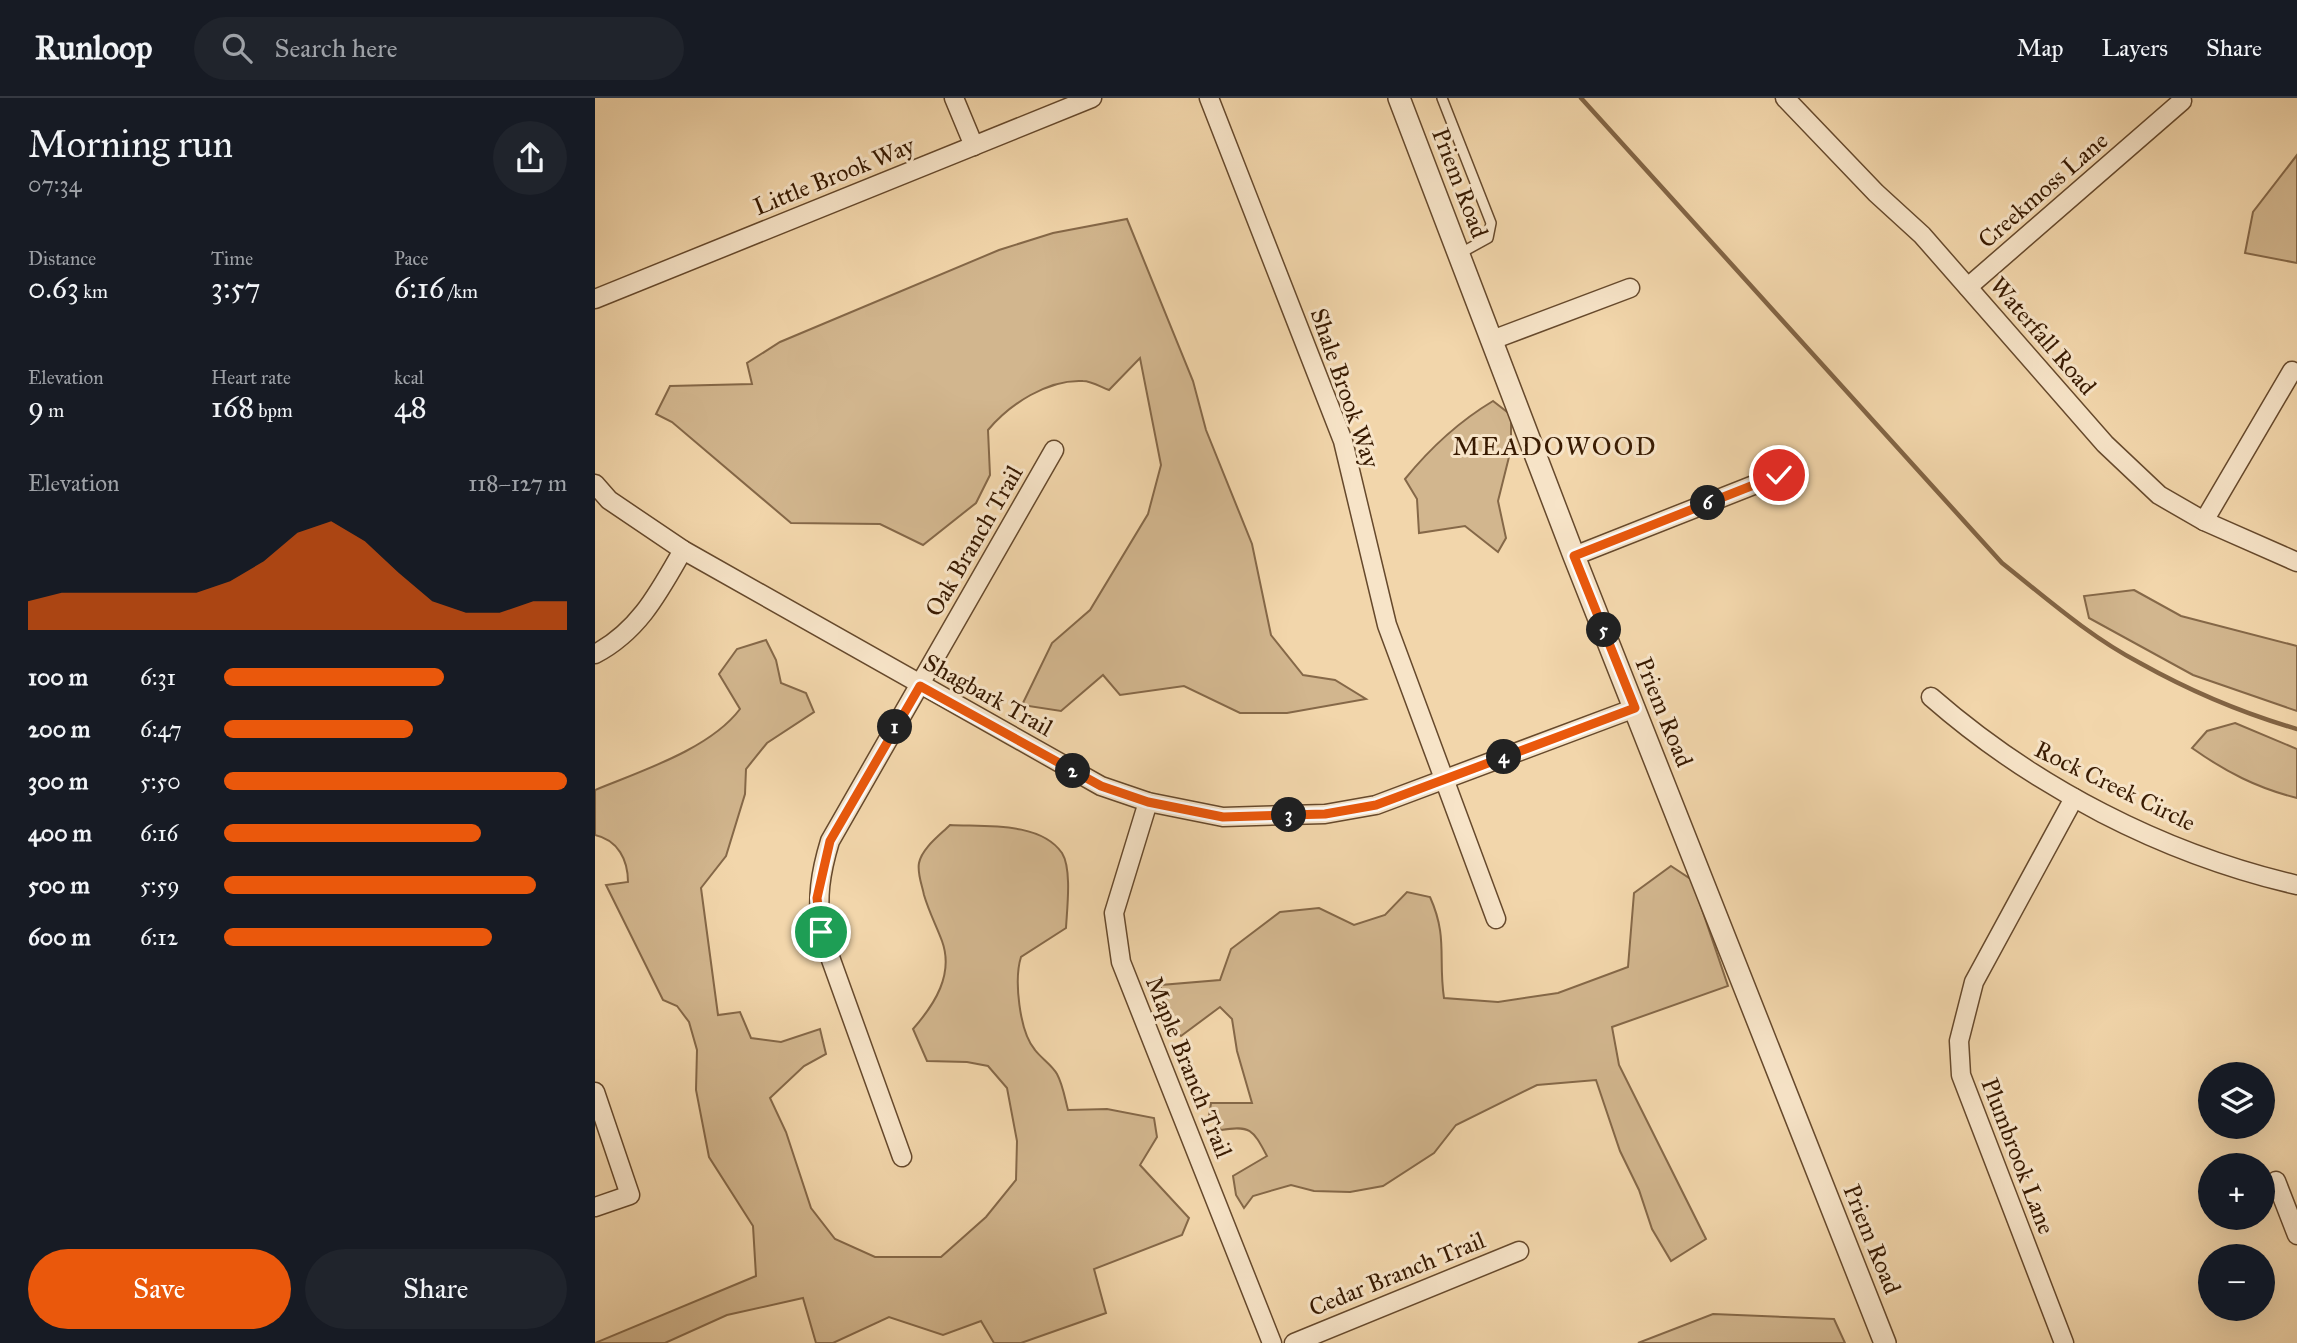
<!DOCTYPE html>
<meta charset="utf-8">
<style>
:root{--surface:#171b24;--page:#20242c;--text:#f1f3f6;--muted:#9ea1a6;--line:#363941;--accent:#ea580c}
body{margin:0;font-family:"IM FELL Great Primer",serif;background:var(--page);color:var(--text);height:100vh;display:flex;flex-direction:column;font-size:26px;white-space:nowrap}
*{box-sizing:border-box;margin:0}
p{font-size:23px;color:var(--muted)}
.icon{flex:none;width:38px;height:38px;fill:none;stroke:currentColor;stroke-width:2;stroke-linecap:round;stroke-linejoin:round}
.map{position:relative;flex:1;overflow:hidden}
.drawer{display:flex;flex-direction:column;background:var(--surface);width:595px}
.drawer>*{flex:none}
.controls{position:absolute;left:1603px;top:964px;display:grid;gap:14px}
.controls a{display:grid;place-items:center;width:77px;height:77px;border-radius:50%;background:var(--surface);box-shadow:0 7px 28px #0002;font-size:35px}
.pin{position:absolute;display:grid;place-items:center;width:60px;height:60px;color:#fff;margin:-30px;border:4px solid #fff;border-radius:50%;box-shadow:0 2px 7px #0007}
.km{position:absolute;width:35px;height:35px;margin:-18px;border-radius:50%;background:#222;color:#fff;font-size:19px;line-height:35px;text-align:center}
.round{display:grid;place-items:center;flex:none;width:74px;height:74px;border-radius:37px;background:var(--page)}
.overview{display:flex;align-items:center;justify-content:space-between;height:119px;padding:0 28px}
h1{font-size:38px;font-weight:600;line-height:52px}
.metrics{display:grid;grid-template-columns:repeat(3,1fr);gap:10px;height:119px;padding:7px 28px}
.metrics div{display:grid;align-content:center}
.metrics b{font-size:30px;font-weight:600}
.metrics small{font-size:19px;font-weight:400}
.metrics p{font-size:19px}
.chart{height:196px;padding:14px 28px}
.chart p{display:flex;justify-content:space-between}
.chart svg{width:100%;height:126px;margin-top:7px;fill:var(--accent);opacity:.7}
.button{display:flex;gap:14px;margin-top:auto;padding:14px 28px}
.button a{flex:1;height:80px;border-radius:42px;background:var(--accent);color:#fff;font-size:28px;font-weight:600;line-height:80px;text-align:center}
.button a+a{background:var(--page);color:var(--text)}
ul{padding:0 28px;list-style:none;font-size:23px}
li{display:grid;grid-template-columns:112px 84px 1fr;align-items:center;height:52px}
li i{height:18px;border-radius:9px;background:var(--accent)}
header{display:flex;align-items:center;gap:42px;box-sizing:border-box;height:98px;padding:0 35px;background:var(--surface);border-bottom:2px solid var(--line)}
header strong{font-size:33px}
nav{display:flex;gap:38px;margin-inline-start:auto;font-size:24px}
.search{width:490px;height:63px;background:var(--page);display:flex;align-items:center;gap:18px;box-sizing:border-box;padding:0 24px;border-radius:38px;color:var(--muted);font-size:26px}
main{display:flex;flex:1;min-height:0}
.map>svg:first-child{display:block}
.green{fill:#d2b68e;stroke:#856848;stroke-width:2}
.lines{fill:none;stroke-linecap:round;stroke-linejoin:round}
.stream{stroke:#826444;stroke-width:4.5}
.service-casing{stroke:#66492c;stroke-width:12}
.minor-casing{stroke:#66492c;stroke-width:21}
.tertiary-casing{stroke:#66492c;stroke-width:24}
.service{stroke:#f7e4c8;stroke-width:9}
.minor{stroke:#f7e4c8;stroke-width:18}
.tertiary{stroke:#f7e4c8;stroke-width:21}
.route-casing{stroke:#fff;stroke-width:14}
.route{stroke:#ea580c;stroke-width:9}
.labels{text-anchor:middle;stroke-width:6;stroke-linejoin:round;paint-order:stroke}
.street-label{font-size:24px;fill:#381a01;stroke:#f7e4c8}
.neighbourhood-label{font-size:26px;letter-spacing:2px;fill:#381a01;stroke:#f7e4c8}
</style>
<header>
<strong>Runloop</strong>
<div class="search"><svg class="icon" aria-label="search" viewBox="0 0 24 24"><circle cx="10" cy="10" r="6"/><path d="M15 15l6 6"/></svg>Search here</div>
<nav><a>Map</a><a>Layers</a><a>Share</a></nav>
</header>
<main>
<section class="drawer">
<div class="overview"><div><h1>Morning run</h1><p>07:34</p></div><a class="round"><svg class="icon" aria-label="share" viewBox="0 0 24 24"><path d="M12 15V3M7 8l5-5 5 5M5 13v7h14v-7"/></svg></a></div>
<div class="metrics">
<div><p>Distance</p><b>0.63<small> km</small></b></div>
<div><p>Time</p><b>3:57</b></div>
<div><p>Pace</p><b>6:16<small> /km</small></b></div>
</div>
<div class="metrics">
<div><p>Elevation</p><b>9<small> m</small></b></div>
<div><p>Heart rate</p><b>168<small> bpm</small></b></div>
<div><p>kcal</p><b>48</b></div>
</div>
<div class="chart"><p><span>Elevation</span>118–127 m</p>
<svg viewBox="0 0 160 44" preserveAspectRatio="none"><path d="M0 44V34L10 31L20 31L30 31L40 31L50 31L60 27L70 20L80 10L90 6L100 13L110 24L120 34L130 38L140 38L150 34L160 34V44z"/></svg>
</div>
<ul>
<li><b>100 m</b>6:31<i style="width:64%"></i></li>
<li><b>200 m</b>6:47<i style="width:55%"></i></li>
<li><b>300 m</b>5:50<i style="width:100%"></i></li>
<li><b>400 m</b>6:16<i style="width:75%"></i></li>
<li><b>500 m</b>5:59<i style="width:91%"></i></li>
<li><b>600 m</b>6:12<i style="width:78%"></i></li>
</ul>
<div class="button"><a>Save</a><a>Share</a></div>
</section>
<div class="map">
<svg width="1702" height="1245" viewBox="0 0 1702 1245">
<rect width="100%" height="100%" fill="#f2d6ab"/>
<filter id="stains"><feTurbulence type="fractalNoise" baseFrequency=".00286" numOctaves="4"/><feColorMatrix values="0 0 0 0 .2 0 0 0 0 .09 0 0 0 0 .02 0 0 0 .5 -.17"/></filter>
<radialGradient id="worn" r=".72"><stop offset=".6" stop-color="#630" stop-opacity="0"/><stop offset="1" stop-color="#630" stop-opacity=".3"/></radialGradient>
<!-- green -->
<g class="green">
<path d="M1702,57V165L1650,155L1658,114Z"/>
<path d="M532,121L598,283L611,332L657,446L676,537L708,577L740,582L771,601L692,615H645L589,588L525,597L508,577L466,613L427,607L457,545L495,512L553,416L566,367L545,260L514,292C506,289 496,283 488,283C453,281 415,306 393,332L395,377L381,405L328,447L285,426L196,425L77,324L61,316L75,288L157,286L152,265L185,244L404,152L458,135Z"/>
<path d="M898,303L916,317V351L903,403L911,440L903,454L870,428L824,435L822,401L810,381C836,349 863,324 898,303Z"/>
<path d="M1539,492L1586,518L1702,548V613L1598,577L1494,520L1489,498Z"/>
<path d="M171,542L181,562L186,585L211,595L219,614L172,645L151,671L150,696L131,758L106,790L123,917L145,914L156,940L186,944L225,931L231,956L209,968L175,1000L191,1034L216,1110L240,1141L280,1159H346L391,1119L421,1082L422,1043L412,990L393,968L372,964L332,963L318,931C340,906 359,876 347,843C341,827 334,814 329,797C327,787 322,775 324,765C327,750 345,737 355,727C388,729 445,723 467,755C477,771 472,811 471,830L426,859C419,881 424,933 440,952C446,960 457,967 462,976C468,987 470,1001 473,1012L512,1011L559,1020L562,1039L545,1067L594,1120L587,1137L499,1171L511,1215L426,1245H399L386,1223L348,1237L294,1219L238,1245H221L208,1200L132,1217L70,1245H0L161,1178L158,1128L114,1059L101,992L102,952L94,924L82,908L68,902L11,787L33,784C33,762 23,742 0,737V692C46,673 115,651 145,611L124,576L142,551Z"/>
<path d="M1640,625L1702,651V700C1662,690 1631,674 1597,650L1612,633Z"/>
<path d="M1076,768L1097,782L1133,888L1017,929L1024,967L1111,1141L1076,1163L1057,1131L1044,1092L1025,1053L1001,982L942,987L861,1027L839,1055L788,1088L755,1094L719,1093L696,1087L658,1098L649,1110L641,1097L638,1078L672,1058C658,1032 656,1027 626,1032L614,1018L616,1005H657L642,953L637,921L625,909L586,938L565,918L566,887L625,882L636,851L685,814L724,810L759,827L790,817L812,794L835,799C853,839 843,860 849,900L903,904L963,895L1033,869L1039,795Z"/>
<path d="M1118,1216L1239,1221L1250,1245H1043Z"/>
</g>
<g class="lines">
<!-- stream -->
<path class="stream" d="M986,0L1407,465C1451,500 1495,539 1545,565C1595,593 1647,615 1702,631"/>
<!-- service casing -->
<g class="service-casing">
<path id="service" d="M847,0L896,125L893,140L864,156"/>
</g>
<!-- minor casing -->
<g class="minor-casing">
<g id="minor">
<path d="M359,0L379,48"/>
<path d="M614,0L748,343L792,527L901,821"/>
<path d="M1190,0L1281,95L1327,137L1510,346L1564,397L1609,423L1702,464"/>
<path d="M1373,189L1587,3"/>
<path d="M0,201L497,0"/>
<path d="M897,242L1035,190"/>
<path d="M0,386L14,402L88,452L506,688L553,704L628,719L730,716L781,707L1040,610"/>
<path d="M1609,423L1697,273"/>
<path d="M979,458L1184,377"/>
<path d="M0,556C44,533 64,494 88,452"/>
<path d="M1336,599C1439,689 1568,756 1702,787"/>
<path d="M553,704L519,815L526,864L677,1245"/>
<path d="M0,994L35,1097L0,1109"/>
<path d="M307,1059L226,834C222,799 225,776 235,743L459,352"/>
<path d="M1681,1083L1702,1137"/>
<path d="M699,1245L924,1153"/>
<path d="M1469,1245L1366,977L1364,943L1379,884L1479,700"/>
</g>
</g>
<!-- tertiary casing -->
<g class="tertiary-casing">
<path id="tertiary" d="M804,0L979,458L1290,1245"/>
</g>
<!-- service -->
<use href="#service" class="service"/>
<!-- minor -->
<use href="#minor" class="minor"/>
<!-- tertiary -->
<use href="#tertiary" class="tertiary"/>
</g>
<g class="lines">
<!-- route casing -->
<g class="route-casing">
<path id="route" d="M226,834L222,800L235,743L325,588L506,688L553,704L628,719L730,716L781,707L1040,610L979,458L1184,377"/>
</g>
<!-- route -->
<use href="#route" class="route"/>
</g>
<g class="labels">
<!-- street labels -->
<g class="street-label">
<text transform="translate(239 78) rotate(-22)" y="8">Little Brook Way</text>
<text transform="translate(865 85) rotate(69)" y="8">Priem Road</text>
<text transform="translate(1448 92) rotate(-41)" y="8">Creekmoss Lane</text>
<text transform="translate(1448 238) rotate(49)" y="8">Waterfall Road</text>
<text transform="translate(750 290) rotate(71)" y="8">Shale Brook Way</text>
<text transform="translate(379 443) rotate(-60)" y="8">Oak Branch Trail</text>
<text transform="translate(393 597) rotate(29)" y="8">Shagbark Trail</text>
<text transform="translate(1069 614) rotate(68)" y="8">Priem Road</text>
<text transform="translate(1520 688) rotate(26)" y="8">Rock Creek Circle</text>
<text transform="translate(594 969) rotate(68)" y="8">Maple Branch Trail</text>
<text transform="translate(1423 1058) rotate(69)" y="8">Plumbrook Lane</text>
<text transform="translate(1277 1141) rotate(68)" y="8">Priem Road</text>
<text transform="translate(802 1176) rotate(-22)" y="8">Cedar Branch Trail</text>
</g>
<!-- neighbourhood labels -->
<g class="neighbourhood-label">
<text x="960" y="357">MEADOWOOD</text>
</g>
</g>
<rect width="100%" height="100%" filter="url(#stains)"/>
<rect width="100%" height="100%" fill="url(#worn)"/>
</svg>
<div class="controls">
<a><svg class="icon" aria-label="layers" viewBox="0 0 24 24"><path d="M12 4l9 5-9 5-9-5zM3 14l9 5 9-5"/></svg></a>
<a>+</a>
<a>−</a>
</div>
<div class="pin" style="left:226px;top:834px;background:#1e9e55"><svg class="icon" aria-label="arrive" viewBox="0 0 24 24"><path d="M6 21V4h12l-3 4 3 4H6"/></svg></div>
<div class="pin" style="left:1184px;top:377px;background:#d93025"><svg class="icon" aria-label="check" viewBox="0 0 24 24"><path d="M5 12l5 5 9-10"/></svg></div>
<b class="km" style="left:300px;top:629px">1</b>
<b class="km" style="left:478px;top:673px">2</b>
<b class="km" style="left:694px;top:717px">3</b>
<b class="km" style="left:909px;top:659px">4</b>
<b class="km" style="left:1009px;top:532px">5</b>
<b class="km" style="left:1113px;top:405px">6</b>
</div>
</main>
